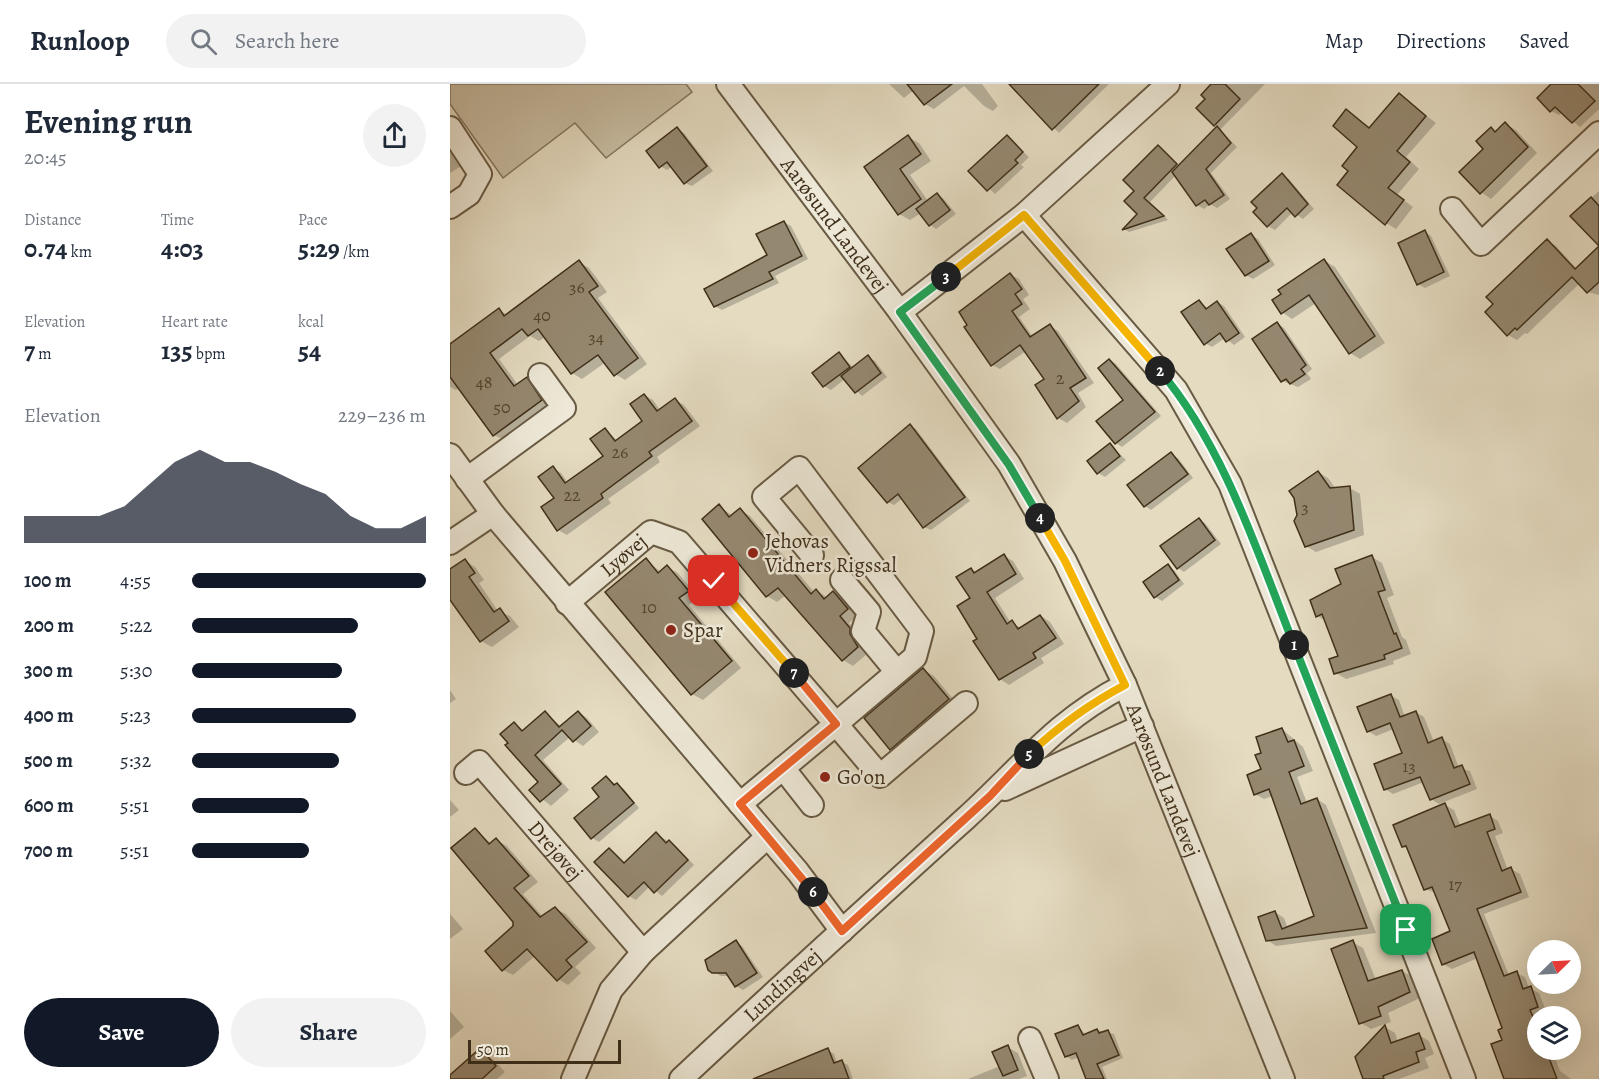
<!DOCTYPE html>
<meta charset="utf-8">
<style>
:root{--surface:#fff;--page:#f2f2f3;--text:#1f2937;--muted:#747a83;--line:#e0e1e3;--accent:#111827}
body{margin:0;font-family:Alegreya,serif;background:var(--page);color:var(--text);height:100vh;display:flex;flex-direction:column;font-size:22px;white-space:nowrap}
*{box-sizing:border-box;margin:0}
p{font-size:20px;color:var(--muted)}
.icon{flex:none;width:33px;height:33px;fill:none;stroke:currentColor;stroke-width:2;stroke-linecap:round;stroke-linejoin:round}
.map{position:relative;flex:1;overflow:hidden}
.details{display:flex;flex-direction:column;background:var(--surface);width:450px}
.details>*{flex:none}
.needle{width:39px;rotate:66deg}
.controls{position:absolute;left:1077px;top:856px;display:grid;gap:12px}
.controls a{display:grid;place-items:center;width:54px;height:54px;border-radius:50%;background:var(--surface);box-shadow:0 6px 24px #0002;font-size:30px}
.scale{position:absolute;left:18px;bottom:15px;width:153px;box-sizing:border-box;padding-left:6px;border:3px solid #3f2f19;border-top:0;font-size:16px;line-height:21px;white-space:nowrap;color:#3f2f19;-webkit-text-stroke:4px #ede8d7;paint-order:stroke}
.pin{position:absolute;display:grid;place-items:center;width:51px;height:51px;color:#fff;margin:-26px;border-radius:12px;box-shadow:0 3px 9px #0006}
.km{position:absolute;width:30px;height:30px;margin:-15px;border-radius:50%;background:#222;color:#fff;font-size:16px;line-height:30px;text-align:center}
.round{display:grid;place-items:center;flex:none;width:63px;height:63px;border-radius:32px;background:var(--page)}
.summary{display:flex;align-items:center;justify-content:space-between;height:102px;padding:0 24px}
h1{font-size:33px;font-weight:700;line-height:45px}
.figures{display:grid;grid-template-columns:repeat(3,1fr);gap:9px;height:102px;padding:6px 24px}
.figures div{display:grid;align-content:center}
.figures b{font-size:26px;font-weight:700}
.figures small{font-size:16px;font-weight:400}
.figures p{font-size:16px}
.chart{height:168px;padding:12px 24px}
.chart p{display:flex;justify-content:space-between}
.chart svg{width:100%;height:108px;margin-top:6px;fill:var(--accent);opacity:.7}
.action{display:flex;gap:12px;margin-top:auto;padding:12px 24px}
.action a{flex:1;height:69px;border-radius:36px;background:var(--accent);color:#fff;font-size:24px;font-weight:700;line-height:69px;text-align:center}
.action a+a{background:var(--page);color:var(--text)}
ul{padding:0 24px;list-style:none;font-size:20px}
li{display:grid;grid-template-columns:96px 72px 1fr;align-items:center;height:45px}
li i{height:15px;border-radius:8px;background:var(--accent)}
header{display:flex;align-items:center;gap:36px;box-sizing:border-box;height:84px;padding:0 30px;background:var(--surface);border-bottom:2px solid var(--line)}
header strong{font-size:28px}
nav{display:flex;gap:33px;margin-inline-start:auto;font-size:21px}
.search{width:420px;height:54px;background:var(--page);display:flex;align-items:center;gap:15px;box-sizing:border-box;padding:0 21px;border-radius:33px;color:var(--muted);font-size:22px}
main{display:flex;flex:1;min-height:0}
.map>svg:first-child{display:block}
.green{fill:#c8bea4;stroke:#84765e;stroke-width:1.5}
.shadow{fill:#0003}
.building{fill:#958870;stroke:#3f2f19;stroke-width:1.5}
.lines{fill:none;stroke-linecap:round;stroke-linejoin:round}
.minor-casing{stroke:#685a43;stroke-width:26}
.minor{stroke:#ede8d7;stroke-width:22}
.split-1-casing{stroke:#fff;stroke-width:12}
.split-2-casing{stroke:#fff;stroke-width:12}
.split-3-casing{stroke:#fff;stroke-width:12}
.split-4-casing{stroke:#fff;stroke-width:12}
.split-5-casing{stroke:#fff;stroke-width:12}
.split-6-casing{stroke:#fff;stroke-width:12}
.split-7-casing{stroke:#fff;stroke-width:12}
.split-8-casing{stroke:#fff;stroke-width:12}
.split-1{stroke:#22a559;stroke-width:8}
.split-2{stroke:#22a559;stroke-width:8}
.split-3{stroke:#f5b400;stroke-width:8}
.split-4{stroke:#22a559;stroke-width:8}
.split-5{stroke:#f5b400;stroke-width:8}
.split-6{stroke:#f0652b;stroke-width:8}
.split-7{stroke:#f0652b;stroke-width:8}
.split-8{stroke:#f5b400;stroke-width:8}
.poi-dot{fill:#8f2418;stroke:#ede8d7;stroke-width:2}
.labels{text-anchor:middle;stroke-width:5;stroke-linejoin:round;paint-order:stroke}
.number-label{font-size:18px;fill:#54452f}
.street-label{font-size:21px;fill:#3f2f19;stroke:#ede8d7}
.poi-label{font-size:21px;fill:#3f2f19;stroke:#ede8d7;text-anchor:start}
</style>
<header>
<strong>Runloop</strong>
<div class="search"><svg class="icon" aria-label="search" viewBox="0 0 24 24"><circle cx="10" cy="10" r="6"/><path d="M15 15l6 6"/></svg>Search here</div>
<nav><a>Map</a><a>Directions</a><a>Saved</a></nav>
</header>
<main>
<section class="details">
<div class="summary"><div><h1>Evening run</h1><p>20:45</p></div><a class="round"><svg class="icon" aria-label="share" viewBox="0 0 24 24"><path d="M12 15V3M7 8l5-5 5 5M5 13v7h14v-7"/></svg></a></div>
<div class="figures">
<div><p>Distance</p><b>0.74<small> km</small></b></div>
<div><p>Time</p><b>4:03</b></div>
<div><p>Pace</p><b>5:29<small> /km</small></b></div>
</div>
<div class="figures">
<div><p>Elevation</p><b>7<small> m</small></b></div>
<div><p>Heart rate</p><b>135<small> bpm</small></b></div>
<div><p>kcal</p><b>54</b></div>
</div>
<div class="chart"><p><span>Elevation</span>229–236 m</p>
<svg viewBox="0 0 160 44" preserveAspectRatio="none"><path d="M0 44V33L10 33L20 33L30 33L40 29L50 20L60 11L70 6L80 11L90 11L100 15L110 20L120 24L130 33L140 38L150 38L160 33V44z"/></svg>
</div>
<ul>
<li><b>100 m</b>4:55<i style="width:100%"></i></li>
<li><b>200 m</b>5:22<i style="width:71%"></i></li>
<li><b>300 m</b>5:30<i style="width:64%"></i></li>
<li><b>400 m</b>5:23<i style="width:70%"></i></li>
<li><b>500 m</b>5:32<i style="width:63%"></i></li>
<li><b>600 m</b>5:51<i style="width:50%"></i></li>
<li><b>700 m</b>5:51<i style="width:50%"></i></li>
</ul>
<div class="action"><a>Save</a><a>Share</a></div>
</section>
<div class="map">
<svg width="1149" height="995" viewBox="0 0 1149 995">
<rect width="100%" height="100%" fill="#e4dbc1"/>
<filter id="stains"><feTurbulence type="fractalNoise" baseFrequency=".00333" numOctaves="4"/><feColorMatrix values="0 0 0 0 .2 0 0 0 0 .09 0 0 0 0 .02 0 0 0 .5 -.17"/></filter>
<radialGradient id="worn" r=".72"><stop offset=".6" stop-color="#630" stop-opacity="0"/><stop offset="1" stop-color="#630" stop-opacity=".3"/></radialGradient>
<!-- green -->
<path class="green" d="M0,0H236L242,8L156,74L125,39L53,94L0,20Z"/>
<!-- shadow -->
<g class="shadow">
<path d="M439,0H532L548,22L543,27L534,22L514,2L484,25L475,20L464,6L454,14Z"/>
<path d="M561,0H659L609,49Z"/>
<path d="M763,0H815L770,46L787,63L761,89L780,115L767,124L760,120L754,125L747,121L726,91L700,118L718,136L679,148L674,145L689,130L686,107L708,63L730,82L769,43L765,40L757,15Z"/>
<path d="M1104,0H1149V25L1130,43L1112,28L1109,31L1101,27Z"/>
<path d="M949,11L986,39L956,73L969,85L947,111L963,123L946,145L936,139L900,86L909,63L897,27L921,44Z"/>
<path d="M1055,40L1066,46L1087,69L1041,115L1031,108L1035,65L1041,45L1047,48Z"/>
<path d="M227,45L234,49L263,87L242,102L235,99L223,82L217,86L210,82Z"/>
<path d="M458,53L469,59L481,77L460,91L478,117L488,111L494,115L506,130L486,145L480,141L471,129L460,136L449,130L416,83Z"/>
<path d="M557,53L579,73L571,81L574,83L545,110L520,87Z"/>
<path d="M0,58L13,81L0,89Z"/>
<path d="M832,91L839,95L864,125L853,135L843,128L825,146L818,142Z"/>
<path d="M1149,107V160L1122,132Z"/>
<path d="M334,138L341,142L358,175L325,192L329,199L272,226L265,222L319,172Z"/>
<path d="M975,148L981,152L1000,192L975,204L968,200Z"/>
<path d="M801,151L808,155L825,181L803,195L796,191Z"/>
<path d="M1097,157L1106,162L1127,185L1149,165V211L1138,208L1130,199L1077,250L1075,249L1067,256L1058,251Z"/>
<path d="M875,177L885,183L935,259L910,275L900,269L866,219L842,235L832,228Z"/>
<path d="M129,178L139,184L157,208L148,214L197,280L175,296L165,290L156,278L132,295L122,289L95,253L89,257L80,252L49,275L68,301L77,295L87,300L101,322L54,356L44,351L10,303L6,306L0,303V262L49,226L58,231Z"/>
<path d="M561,191L569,195L579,211L573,215L580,225L569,233L583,253L600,242L608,247L644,299L628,309L636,323L617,339L608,334L587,301L596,296L576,267L550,285L542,281Z"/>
<path d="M749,218L758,224L767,218L774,222L795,253L784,261L775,254L762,263L755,259Z"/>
<path d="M828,240L834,244L862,285L857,289L861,295L848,303L832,297Z"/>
<path d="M389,270L404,284L418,273L425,277L437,293L412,312L395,295L381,306L374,302L364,289Z"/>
<path d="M660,276L666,280L711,332L672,363L666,359L675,317Z"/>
<path d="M194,311L203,316L210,326L225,316L234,321L250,342L207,373L210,378L158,415L161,419L117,451L108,446L103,384L111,389L118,399L155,372V346L168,357L195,338Z"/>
<path d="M460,342L466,345L520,417L481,446L474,443L453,414L444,421L438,418Z"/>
<path d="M660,361L676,376L655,393L648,389Z"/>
<path d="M721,370L728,374L743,394L701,426L695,422Z"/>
<path d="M868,388L878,394L886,405L900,404L910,410L914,451L866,468L856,462Z"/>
<path d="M269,422L283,432L290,426L300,432L365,509L367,507L378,514L384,509L394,515L408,531L399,539L410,551L418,569L403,582L393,576L336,511L327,518L317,512Z"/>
<path d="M749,435L755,439L771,460L734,488L728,484Z"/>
<path d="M554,472L563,477L574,495L545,514L561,539L572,544L591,532L600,538L614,560L591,574L594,579L559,601L550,595L529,555L522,515L521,485L527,489Z"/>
<path d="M922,473L932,479L944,511L937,514L952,553L956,556L961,570L943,577L944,580L896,595L886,589L890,573L876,537L867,532L892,501Z"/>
<path d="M196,476L211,488L217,483L228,489L248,513L239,521L291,584L253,616L242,610Z"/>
<path d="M15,477L25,483L34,496L29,499L48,527L60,532L69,543L42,563L31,557L0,513V487Z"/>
<path d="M718,482L724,486L734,500L712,517L705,513L695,499Z"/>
<path d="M474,586L484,592L509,622L452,671L441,665Z"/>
<path d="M0,606L6,615L0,619Z"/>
<path d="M940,611L949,616L955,633L966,628L974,633L984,658L992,655L1000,660L1009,684L1020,687L1027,705L989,720L981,715L974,698L943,710L935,705L954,670L944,645L926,652L918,647Z"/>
<path d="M128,628L137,634L149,648L133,662L120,653L93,676L119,706L101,722L81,706L90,698L64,640L75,647L95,629L112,643Z"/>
<path d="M832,645L853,663L863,687L847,693L857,719L867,715L876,721L926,849L826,862L817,856L825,828L834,834L838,844L866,833L823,712L814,715L805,710L813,686V669Z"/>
<path d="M156,694L174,705L189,724L149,758L142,754Z"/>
<path d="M0,716L9,726L0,733Z"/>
<path d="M995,721L1004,726L1011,743L1040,732L1048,737L1053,749L1045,752L1058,786L1061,785L1070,790L1079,813L1034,830L1059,891L1066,889L1075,893L1079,904L1089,909L1096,927L1088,930V966H1102L1110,987L1121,995H1056L1054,945L1028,874L1002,885L993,880L1002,848L986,809L975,805L959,766L953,762Z"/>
<path d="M25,746L42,760L46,756L57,762L88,798L73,810L93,833L105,825L116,830L146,864L125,883L131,889L118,901L108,895L85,872L63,891L53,886L65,837Z"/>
<path d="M206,750L226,762L244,781L212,812L200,802L186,816L179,812L159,766L175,779Z"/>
<path d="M0,830L13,845L0,855Z"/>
<path d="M286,858L292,862L313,893L293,906L286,902L280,892H271L259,885Z"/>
<path d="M902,858L913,864L926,896L952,887L963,893L970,914L938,929L941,938L921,945L911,939Z"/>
<path d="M0,927L14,943L0,955Z"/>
<path d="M628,942L636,951L647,946L664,950L673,974L652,983L657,995H638L629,973L622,976L616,972Z"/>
<path d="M935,943L945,949L948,958L969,951L979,957L984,970L975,974L979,984L949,995H915Z"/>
<path d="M557,963L568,969L577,992L569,995H518L550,982Z"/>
<path d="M378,966L384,970L387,979L392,978L398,981L403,995H325Z"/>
<path d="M28,969L43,975L55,988L47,995H0Z"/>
</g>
<!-- building -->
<g class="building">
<path d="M457,0H502L474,21Z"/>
<path d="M559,0H649L602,46Z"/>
<path d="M761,0H775L790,15L764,42L746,24L755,15L751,11Z"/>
<path d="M1101,0H1128L1145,17L1122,39L1105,23L1100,28L1087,14Z"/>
<path d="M949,9L976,32L947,67L960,78L938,104L954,116L935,141L887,101L898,87L892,82L907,63L883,42L896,25L919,44Z"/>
<path d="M1055,38L1078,63L1030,110L1009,88L1033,65L1026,57L1041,43L1045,48Z"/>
<path d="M767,42L781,59L756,85L774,111L759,121L755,116L746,122L722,88Z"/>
<path d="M227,43L257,82L234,100L217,78L209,84L196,67Z"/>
<path d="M458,51L471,70L450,85L471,115L448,131L414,83Z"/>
<path d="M557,51L573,68L565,76L568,79L537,107L518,87Z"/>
<path d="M708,61L727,80L694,114L714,132L672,146L687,130L674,117L684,107L673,96Z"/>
<path d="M832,89L858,120L845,133L837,124L817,143L803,128L807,124L801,118Z"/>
<path d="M487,109L500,126L479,142L466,125Z"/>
<path d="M1141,113L1149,122V162L1120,132Z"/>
<path d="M334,137L352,172L319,188L323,195L264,223L254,205L317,171L306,150Z"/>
<path d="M975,146L994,188L967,201L948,159Z"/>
<path d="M801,149L819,177L795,192L776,165Z"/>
<path d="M1097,155L1125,185L1149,162V198L1137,209L1122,193L1067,246L1065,244L1057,252L1035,228L1043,220L1036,213Z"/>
<path d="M874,175L925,252L899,270L859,211L831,230L822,216L831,210L828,206Z"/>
<path d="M129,176L148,202L139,208L188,274L164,292L148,271L121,290L88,245L78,252L72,245L40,269L64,302L77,293L92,316L43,352L0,293V260L49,224L54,232Z"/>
<path d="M560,189L572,205L565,210L572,220L562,227L580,253L600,240L636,294L620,304L629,317L607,335L585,301L594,295L570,261L541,282L514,243L517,241L509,228Z"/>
<path d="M749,216L756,225L767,217L789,249L776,258L770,249L754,261L731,228Z"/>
<path d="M827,238L856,281L851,285L855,290L840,300L836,295L831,298L802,255Z"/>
<path d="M389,268L400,283L373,303L362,289Z"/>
<path d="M418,271L431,289L405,309L391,292Z"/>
<path d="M659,275L705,328L665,360L646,337L673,316L648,284Z"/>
<path d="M194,310L207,327L225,314L242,337L199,368L202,372L151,410L153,414L107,447L91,423L104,414L88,393L103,382L115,399L153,372L140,355L155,344L165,357L192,337L180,320Z"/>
<path d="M460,340L515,413L473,444L448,410L437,419L408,384Z"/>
<path d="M660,359L670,372L647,390L637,377Z"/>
<path d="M721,368L738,390L694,423L677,401Z"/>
<path d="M868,387L880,404L900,402L904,446L855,463L844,437L847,431L844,414L839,407Z"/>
<path d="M269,420L279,433L290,424L361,510L366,505L374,515L383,507L398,525L390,532L400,544V550L408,563L392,577L328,504L316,513L252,435Z"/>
<path d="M749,434L765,456L727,485L710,462Z"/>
<path d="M554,470L566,490L537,508L557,540L562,536L568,545L590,531L606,554L583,569L586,574L549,596L523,557L527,555L507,522L520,514L506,493L521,484L524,489Z"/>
<path d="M922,471L935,506L928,508L944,550L946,549L952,564L934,571L935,575L884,590L879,575L888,572L872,530L866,533L860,516L891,500L885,485Z"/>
<path d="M196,474L208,489L217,481L239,507L229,514L282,577L241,611L155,508Z"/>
<path d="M15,475L25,489L19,493L44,528L50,524L59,537L30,558L0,516V485Z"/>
<path d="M718,480L729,496L704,514L693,498Z"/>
<path d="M473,584L499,615L440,666L414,634Z"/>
<path d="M941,610L950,633L966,627L978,659L992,653L1004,684L1012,681L1020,700L980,716L970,693L934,706L924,680L952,669L940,639L917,648L907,623Z"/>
<path d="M95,627L109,643L128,627L141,642L123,658L112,646L85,671L111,700L90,718L79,706L88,698L55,661L58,659L50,650L64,638L72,647Z"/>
<path d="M832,644L838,658L844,656L854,682L839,688L851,720L867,714L917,844L816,857L808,833L825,827L832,845L864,832L819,705L804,711L797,691L811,685L805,671L811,669L806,653Z"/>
<path d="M156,692L164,701L167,699L184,719L141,755L124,734L149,713L142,704Z"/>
<path d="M995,719L1005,743L1040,730L1045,745L1037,748L1052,787L1061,783L1071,808L1027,825L1054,892L1067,887L1073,905L1081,902L1088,923L1080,926L1088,944V966H1096L1107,995H1054L1041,960L1052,956L1048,946L1052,944L1024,868L992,881L982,855L1000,847L982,803L974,806L956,762L952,763L943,741Z"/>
<path d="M25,744L39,760L46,754L79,792L64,804L90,833L105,823L137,858L116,876L122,883L107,897L77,865L52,887L35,867L63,842V838L1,764Z"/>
<path d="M206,748L216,759L219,756L238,776L204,809L194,798L178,813L144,778L159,764L174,779Z"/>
<path d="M286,856L307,889L285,903L276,889H262L258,886L255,876Z"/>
<path d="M903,856L918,897L952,886L960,908L928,923L931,932L909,940L881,865Z"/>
<path d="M628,941L633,951L647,945L649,949L658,946L669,971L647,980L654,995H636L626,969L615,973L605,950Z"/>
<path d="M935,941L941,959L969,949L975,965L966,968L969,978L933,992L934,995H913L905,973Z"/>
<path d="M558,961L568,986L553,992L542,968Z"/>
<path d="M378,964L384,979L392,976L399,995H303Z"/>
<path d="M27,967L30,970L33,967L46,982L32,995H0V991Z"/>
</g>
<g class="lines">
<!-- minor casing -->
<g class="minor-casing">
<g id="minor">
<path id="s1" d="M278,0L450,228L559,380L615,477L675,601L833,995"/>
<path d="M0,44L30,90L19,110L0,123"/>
<path d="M1002,125L1031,160L1149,49"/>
<path d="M574,131L726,306L780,400L1014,995"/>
<path d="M450,228L574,131L718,0"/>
<path d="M0,371L43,430L348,788L392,847"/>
<path d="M17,395L114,324L90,291"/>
<path d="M0,459L43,430"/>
<path d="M362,471L314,413L349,384L472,547L465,573L386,640L430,692L516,619"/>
<path d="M392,496L419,528L413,547L447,588"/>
<path id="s2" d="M117,519L201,448L229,458L386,640L290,720"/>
<path d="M333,684L362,721"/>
<path id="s3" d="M16,689L29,678L193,868"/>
<path d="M555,705L692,642"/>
<path d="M580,955L597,995"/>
<path d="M123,995L161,906L193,868L317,753"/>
<path id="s4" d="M231,995C325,907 420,821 516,734C572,683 605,637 675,601"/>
</g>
</g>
<!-- minor -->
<use href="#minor" class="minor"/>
</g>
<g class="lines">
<!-- split-1 casing -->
<g class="split-1-casing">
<path id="split-1" d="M844,561L956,846"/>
</g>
<!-- split-2 casing -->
<g class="split-2-casing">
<path id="split-2" d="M710,287C774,362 808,470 844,561"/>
</g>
<!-- split-3 casing -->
<g class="split-3-casing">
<path id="split-3" d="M496,193L574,131L710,287"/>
</g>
<!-- split-4 casing -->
<g class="split-4-casing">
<path id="split-4" d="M496,193L450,228L559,381L590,434"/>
</g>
<!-- split-5 casing -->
<g class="split-5-casing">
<path id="split-5" d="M579,670C609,642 639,620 675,601L615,477L590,434"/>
</g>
<!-- split-6 casing -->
<g class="split-6-casing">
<path id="split-6" d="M363,808L392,847L540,712L579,670"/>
</g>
<!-- split-7 casing -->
<g class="split-7-casing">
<path id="split-7" d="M344,589L386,640L290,720L363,808"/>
</g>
<!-- split-8 casing -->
<g class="split-8-casing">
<path id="split-8" d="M264,497L344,589"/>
</g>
<!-- split-1 -->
<use href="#split-1" class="split-1"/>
<!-- split-2 -->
<use href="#split-2" class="split-2"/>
<!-- split-3 -->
<use href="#split-3" class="split-3"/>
<!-- split-4 -->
<use href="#split-4" class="split-4"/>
<!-- split-5 -->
<use href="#split-5" class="split-5"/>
<!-- split-6 -->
<use href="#split-6" class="split-6"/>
<!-- split-7 -->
<use href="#split-7" class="split-7"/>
<!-- split-8 -->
<use href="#split-8" class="split-8"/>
</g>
<!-- markers -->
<g class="poi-dot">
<circle cx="303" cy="469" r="6"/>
<circle cx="221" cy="546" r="6"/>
<circle cx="375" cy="693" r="6"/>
</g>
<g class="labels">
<!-- number labels -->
<g class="number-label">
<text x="127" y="209">36</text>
<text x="92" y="237">40</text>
<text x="146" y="259">34</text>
<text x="610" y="300">2</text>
<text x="34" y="304">48</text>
<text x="52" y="329">50</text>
<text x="170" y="374">26</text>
<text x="122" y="417">22</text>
<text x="855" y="429">3</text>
<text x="199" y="529">10</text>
<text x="959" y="688">13</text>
<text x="1005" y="806">17</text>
</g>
<!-- street labels -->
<g class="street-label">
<text dy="7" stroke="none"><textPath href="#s1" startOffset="177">Aarøsund Landevej</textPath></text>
<text dy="7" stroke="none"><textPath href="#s2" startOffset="74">Lyøvej</textPath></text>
<text dy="7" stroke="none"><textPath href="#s1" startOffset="825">Aarøsund Landevej</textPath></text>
<text dy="7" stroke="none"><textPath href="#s3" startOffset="134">Drejøvej</textPath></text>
<text dy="7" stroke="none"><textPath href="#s4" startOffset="138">Lundingvej</textPath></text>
</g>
<!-- poi labels -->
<g class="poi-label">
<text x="315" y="464">Jehovas<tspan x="315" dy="24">Vidners Rigssal</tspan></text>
<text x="233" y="553">Spar</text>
<text x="387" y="700">Go'on</text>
</g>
</g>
<rect width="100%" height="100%" filter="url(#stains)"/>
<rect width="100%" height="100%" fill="url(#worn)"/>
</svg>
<div class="controls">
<a><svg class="needle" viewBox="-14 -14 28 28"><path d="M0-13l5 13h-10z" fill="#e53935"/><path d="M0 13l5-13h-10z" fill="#747a83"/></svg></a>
<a><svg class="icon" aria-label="layers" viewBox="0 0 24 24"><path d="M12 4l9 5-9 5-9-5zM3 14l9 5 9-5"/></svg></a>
</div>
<div class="scale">50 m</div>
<div class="pin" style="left:956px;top:846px;background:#1e9e55"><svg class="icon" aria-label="arrive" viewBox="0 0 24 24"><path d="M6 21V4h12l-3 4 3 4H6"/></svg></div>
<div class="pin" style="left:264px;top:497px;background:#d93025"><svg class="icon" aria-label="check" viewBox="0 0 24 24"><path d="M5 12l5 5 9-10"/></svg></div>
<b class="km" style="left:844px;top:561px">1</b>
<b class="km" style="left:710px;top:287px">2</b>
<b class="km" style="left:496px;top:193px">3</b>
<b class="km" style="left:590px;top:434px">4</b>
<b class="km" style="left:579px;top:670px">5</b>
<b class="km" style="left:363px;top:808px">6</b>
<b class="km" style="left:344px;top:589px">7</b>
</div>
</main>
